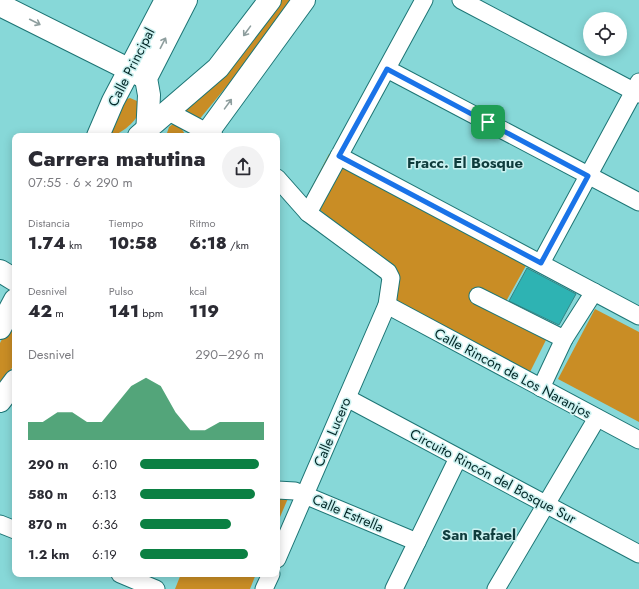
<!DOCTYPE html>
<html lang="es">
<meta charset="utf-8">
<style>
:root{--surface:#fff;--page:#f2f2f3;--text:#2b2b33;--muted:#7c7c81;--accent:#0b8043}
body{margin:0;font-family:Jost,sans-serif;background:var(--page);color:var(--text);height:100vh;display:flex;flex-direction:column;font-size:15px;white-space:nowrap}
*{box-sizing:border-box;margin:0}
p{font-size:13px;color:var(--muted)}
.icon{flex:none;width:22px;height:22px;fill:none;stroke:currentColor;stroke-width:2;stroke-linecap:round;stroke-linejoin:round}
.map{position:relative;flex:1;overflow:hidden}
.sheet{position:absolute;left:12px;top:133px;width:268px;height:444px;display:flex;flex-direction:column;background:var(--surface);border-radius:8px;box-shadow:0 2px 10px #0003}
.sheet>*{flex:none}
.tools{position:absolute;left:583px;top:12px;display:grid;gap:8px}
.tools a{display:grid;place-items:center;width:44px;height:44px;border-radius:50%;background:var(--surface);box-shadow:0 2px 10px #0003;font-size:20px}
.pin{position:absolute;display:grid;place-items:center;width:34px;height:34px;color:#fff;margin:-17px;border-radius:8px;box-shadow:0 2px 6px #0006}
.round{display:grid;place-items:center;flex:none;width:42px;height:42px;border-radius:21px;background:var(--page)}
.summary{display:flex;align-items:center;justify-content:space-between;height:68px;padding:0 16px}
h1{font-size:22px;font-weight:800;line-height:30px}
.figures{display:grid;grid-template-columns:repeat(3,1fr);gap:6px;height:68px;padding:4px 16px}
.figures div{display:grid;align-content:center}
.figures b{font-size:17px;font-weight:800}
.figures small{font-size:11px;font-weight:400}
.figures p{font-size:11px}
.chart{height:112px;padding:8px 16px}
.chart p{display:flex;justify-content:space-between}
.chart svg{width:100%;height:72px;margin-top:4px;fill:var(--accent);opacity:.7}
ul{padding:0 16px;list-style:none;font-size:13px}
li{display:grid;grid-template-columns:64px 48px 1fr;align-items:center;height:30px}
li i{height:10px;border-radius:5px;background:var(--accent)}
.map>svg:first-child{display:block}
.green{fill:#c98d25}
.building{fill:#2eb3b3;stroke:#338686}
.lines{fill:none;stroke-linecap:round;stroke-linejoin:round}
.street-casing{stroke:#1d7575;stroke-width:19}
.secondary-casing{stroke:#1d7575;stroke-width:24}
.primary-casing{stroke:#1d7575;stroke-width:24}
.street{stroke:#fff;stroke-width:17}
.secondary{stroke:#fff;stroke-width:22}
.primary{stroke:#fff;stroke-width:22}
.oneway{stroke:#8e9e9e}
.route-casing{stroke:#fff;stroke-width:8}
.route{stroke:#1a73e8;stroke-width:5}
.labels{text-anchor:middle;stroke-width:3;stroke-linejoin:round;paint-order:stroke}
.street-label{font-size:14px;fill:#032727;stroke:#cbf1f0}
.neighbourhood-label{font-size:15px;font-weight:bold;fill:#0f3c3c;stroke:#cbf1f0}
</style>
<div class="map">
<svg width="639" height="589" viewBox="0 0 639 589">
<rect width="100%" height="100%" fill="#87d8d8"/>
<!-- green -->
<g class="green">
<path d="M278,0H291L231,81L198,121L183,112Z"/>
<path d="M130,98L137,101L140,112C134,123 120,136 107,136L124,100Z"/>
<path d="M174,123L180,126L186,136H166L169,127Z"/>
<path d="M329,154L528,262L499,314L547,338L528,376L385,298L384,264L306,198Z"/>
<path d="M595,309L639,332V422L558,379Z"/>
<path d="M15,314V363L0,387V343Z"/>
<path d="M277,494L289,496L277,524Z"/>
<path d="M181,574H256L250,589H175Z"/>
</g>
<!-- building -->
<path class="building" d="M527,268L576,294L559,325L509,301Z"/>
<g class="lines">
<!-- street casing -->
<g class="street-casing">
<g id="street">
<path d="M461,0L639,94"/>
<path d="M387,69L639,202"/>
<path d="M169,112L214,136"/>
<path d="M339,156L639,316"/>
<path d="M277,178L308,213L388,272L391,278L387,305L277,559"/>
<path d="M308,213L424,0"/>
<path d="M541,263L639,82"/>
<path d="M478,296L564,339"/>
<path d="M387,305L639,440"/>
<path d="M541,388L564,339L594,292"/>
<path d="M347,398L639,554"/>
<path d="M277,490L295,491L417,542"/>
<path d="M0,524L15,530"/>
<path d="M120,574L156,589"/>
<path d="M264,589L271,574"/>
<path d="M394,589L458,458"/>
<path d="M496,589L597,418"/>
</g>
</g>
<!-- secondary casing -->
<g class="secondary-casing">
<g id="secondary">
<path d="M0,5L146,78"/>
<path d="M98,136L113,101L166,0"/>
<path d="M147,136L149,95L146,78L186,0"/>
<path d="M0,271L15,280"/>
</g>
</g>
<!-- primary casing -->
<g class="primary-casing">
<g id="primary">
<path d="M139,136L218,68L270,0"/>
<path d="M205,136L304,0"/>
<path d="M0,328L15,300"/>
<path d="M0,401L15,381"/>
</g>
</g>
<!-- street -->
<use href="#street" class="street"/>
<!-- secondary -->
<use href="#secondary" class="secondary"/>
<!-- primary -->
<use href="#primary" class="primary"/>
</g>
<!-- one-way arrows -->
<defs><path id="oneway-shaft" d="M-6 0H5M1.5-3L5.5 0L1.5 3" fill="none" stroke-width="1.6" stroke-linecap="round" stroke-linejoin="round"/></defs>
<g class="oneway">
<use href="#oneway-shaft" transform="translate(35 22) rotate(27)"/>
<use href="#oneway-shaft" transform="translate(247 31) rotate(126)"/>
<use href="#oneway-shaft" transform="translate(163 43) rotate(-63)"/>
<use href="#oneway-shaft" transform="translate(228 104) rotate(-54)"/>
</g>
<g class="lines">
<!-- route casing -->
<g class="route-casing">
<path id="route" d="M387,69L588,176L541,263L339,156Z"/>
</g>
<!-- route -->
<use href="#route" class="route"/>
</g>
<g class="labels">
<!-- street labels -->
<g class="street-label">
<text transform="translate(131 67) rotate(-63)" y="5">Calle Principal</text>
<text transform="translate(513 373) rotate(28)" y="5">Calle Rincón de Los Naranjos</text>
<text transform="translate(332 432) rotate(-67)" y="5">Calle Lucero</text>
<text transform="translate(493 476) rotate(28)" y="5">Circuito Rincón del Bosque Sur</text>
<text transform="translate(348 513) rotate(23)" y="5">Calle Estrella</text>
</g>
<!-- neighbourhood labels -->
<g class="neighbourhood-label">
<text x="465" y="168">Fracc. El Bosque</text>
<text x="479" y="540">San Rafael</text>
</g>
</g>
</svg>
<div class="tools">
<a><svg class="icon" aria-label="locate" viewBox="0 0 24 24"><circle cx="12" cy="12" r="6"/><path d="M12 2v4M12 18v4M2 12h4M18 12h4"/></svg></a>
</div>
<div class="pin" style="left:488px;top:122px;background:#1e9e55"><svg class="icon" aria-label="arrive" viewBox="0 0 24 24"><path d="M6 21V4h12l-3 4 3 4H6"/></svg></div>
<section class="sheet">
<div class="summary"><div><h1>Carrera matutina</h1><p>07:55 · 6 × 290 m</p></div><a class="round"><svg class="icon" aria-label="share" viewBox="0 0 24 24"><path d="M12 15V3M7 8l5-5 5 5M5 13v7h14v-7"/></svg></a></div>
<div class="figures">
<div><p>Distancia</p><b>1.74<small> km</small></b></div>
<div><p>Tiempo</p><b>10:58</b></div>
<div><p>Ritmo</p><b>6:18<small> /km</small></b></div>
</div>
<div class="figures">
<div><p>Desnivel</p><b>42<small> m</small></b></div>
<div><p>Pulso</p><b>141<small> bpm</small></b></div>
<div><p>kcal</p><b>119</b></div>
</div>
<div class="chart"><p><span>Desnivel</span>290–296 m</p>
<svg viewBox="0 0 160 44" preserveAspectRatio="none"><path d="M0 44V33L10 33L20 27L30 27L40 33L50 33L60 22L70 11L80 6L90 11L100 27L110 38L120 38L130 33L140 33L150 33L160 33V44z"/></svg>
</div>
<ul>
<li><b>290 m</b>6:10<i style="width:96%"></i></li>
<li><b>580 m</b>6:13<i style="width:93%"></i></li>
<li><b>870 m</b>6:36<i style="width:73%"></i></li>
<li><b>1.2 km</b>6:19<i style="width:87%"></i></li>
</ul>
</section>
</div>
